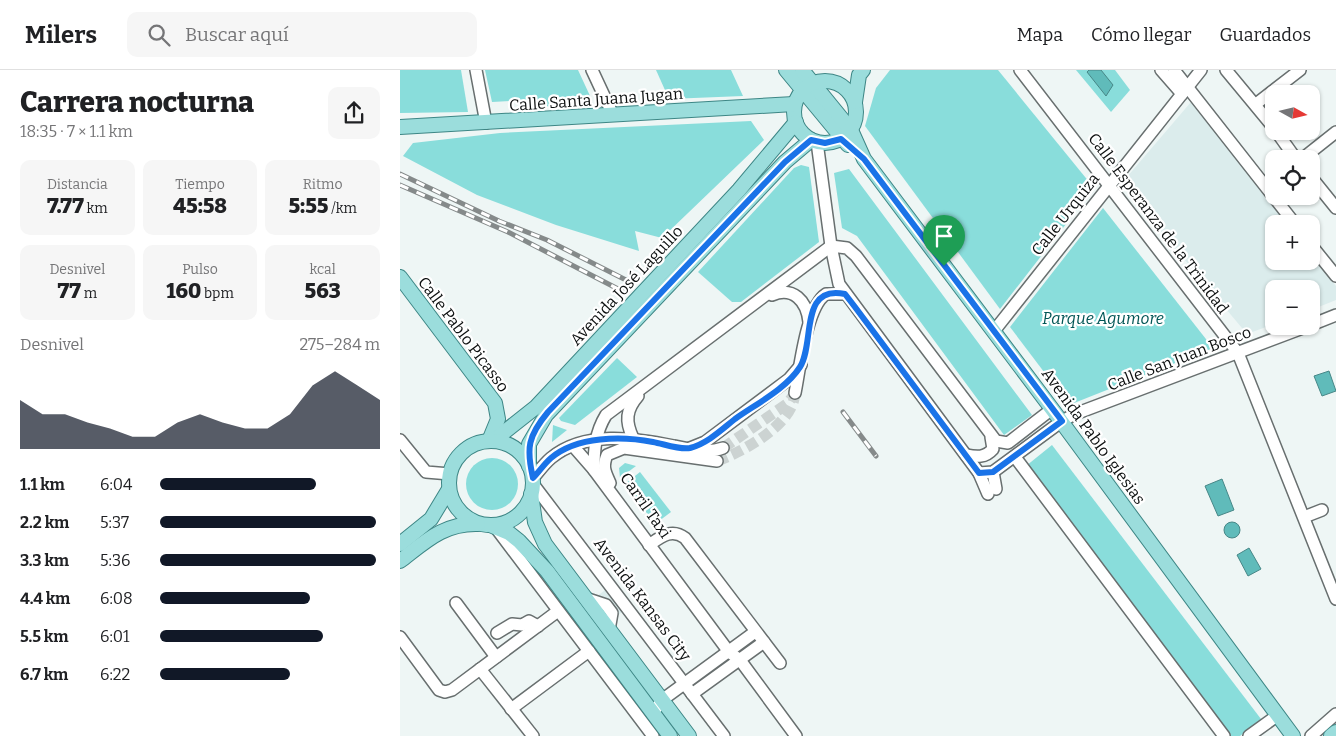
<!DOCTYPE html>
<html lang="es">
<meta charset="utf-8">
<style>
:root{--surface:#fff;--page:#f6f6f6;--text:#202124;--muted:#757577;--line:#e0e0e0;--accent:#111827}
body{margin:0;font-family:Bitter,serif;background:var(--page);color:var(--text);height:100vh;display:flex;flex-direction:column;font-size:19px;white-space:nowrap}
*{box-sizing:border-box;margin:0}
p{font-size:16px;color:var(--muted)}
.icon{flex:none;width:28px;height:28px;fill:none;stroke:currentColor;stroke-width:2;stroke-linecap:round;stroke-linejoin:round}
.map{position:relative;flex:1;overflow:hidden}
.side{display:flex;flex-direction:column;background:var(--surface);width:400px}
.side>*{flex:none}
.needle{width:32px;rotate:98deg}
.tools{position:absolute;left:865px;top:15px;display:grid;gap:10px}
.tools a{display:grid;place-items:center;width:55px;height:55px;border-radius:10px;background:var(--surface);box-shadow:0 1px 4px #0004;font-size:25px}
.pin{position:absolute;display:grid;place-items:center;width:42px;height:42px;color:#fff;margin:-51px -21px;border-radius:50% 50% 50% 0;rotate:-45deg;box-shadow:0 0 5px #0007}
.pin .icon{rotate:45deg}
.round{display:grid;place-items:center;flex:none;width:52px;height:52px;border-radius:10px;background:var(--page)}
.overview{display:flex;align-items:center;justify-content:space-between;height:85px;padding:0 20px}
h1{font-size:28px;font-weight:800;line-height:38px}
.stats{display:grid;grid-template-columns:repeat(3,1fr);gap:8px;height:85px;padding:5px 20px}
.stats div{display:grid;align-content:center;border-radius:10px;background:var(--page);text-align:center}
.stats b{font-size:21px;font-weight:800}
.stats small{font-size:14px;font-weight:400}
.stats p{font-size:14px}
.chart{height:140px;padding:10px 20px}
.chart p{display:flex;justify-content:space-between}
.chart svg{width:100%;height:90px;margin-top:5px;fill:var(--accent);opacity:.7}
ul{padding:0 20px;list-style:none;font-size:16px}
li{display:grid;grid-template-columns:80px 60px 1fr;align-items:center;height:38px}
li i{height:12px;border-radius:6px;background:var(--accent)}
header{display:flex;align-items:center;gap:30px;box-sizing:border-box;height:70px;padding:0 25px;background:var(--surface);border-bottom:1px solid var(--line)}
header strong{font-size:24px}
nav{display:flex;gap:28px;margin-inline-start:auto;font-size:18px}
.search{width:350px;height:45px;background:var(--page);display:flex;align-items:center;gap:12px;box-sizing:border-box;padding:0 18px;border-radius:10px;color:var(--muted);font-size:19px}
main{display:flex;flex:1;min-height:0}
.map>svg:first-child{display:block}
.built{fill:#dbecec}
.green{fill:#89dddb}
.water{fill:#60bbba;stroke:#478787}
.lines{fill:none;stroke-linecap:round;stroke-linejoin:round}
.minor-tunnel{stroke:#ccd3d2;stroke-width:11;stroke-dasharray:11 5.5;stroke-linecap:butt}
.minor-casing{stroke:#686f6f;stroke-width:14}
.major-casing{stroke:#3d8685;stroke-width:16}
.minor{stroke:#fff;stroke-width:11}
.major{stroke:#9bdddc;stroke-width:14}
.rail-casing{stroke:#858a8a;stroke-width:5}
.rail{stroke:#fff;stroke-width:3;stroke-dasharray:9;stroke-linecap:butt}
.route-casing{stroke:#fff;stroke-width:10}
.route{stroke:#1a73e8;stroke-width:6}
.labels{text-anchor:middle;stroke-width:4.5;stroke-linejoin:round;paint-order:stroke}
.street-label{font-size:16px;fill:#0c0f0f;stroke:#fff}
.park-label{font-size:16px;font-style:italic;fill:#055;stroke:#fff}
</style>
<header>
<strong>Milers</strong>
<div class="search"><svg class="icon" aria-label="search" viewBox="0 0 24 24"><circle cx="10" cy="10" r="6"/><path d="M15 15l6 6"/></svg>Buscar aquí</div>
<nav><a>Mapa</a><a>Cómo llegar</a><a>Guardados</a></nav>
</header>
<main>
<section class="side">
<div class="overview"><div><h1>Carrera nocturna</h1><p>18:35 · 7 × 1.1 km</p></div><a class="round"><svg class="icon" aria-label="share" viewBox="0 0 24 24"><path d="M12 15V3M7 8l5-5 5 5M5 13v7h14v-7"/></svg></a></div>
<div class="stats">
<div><p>Distancia</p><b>7.77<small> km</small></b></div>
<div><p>Tiempo</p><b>45:58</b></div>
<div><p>Ritmo</p><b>5:55<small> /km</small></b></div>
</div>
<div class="stats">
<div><p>Desnivel</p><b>77<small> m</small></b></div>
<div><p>Pulso</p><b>160<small> bpm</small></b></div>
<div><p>kcal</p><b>563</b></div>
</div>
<div class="chart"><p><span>Desnivel</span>275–284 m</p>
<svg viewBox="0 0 160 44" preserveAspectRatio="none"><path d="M0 44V20L10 27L20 27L30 31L40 34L50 38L60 38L70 31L80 27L90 31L100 34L110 34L120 27L130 13L140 6L150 13L160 20V44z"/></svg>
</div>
<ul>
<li><b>1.1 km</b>6:04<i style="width:71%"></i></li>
<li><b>2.2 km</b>5:37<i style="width:98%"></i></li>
<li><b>3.3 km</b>5:36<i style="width:98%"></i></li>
<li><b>4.4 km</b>6:08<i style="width:68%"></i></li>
<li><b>5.5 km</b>6:01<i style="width:74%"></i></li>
<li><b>6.7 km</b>6:22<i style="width:59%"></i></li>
</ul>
</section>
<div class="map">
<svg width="936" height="666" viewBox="0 0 936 666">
<rect width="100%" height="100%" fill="#eef6f5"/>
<!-- built -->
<g class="built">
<path d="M791,32L887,154H874V191H911V184L936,216V230L911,240V219H874V254L847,264L721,114Z"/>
<path d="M205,520L222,542L213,549L196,527Z"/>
</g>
<!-- green -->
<g class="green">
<path d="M0,0H61L68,42L0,43Z"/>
<path d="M85,0H178L191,28H158V36L133,37L132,30L92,32Z"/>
<path d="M256,0H331L343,26L269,29Z"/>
<path d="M490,0H598L694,118L600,239L465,56L476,18Z"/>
<path d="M676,0H715L730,20L711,42Z"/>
<path d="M351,51L364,70L262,168L235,161L239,181L156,155L77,125L3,86L13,73L100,63Z"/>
<path d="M401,95L409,97L419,172L341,232H332L298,202L394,98Z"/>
<path d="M449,99L632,345L604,365L457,166L442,158L434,103Z"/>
<path d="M703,138L813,278L669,335L610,257Z"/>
<path d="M217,288L237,307L175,355L161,351L159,348Z"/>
<path d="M153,355L167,360L152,372Z"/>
<path d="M652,375L861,649L840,666H828L626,396Z"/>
<circle cx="92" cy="414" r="26"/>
<path d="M225,393L236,396L220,408L219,398Z"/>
<path d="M240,402L271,442L255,454L225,414Z"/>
<path d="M175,525L246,618L244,620L173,527Z"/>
</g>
<!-- water -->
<g class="water">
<path d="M689,0H701L713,15L706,26L687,2Z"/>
<path d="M929,301L936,321L922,326L914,306Z"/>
<path d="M822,409L834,440L818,446L805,416Z"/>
<circle cx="832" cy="460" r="8"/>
<path d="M849,478L861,499L848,506L837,485Z"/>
</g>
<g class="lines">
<!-- minor-tunnel -->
<g class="minor-tunnel">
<path d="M323,378L387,334L394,325"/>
<path d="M317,391C344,381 393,355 395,323"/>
</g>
<!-- minor casing -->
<g class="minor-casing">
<g id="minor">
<path d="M76,0L86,53"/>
<path d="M192,0L213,45"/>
<path d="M620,0L838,283L936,529"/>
<path d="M761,0L782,24"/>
<path d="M774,0L895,154"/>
<path d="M826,0L874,58"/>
<path d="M856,34L900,0"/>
<path d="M876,61L896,89"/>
<path d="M417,72L431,176L439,214L579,403L593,402L662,351L675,344L908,256"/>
<path d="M902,89L936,62"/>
<path d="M911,107L936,138"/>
<path d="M911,175L936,206"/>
<path d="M372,225C393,216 407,231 409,252"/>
<path d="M911,255L936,245"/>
<path d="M594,261L801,0"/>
<path d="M395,323C400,299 406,237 426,224H445"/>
<path d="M233,368C225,351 226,340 238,326"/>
<path d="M0,370L26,402L50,404"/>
<path d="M173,376L194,400L329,582L340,590L396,666"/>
<path d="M290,378L305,372L389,309L401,295"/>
<path d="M566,385C577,387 585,388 593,379L591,367"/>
<path d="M615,387L824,666"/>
<path d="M194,400C194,380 195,363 206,345L431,176L447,178L456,186L596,371L608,373L652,339"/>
<path d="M593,402L596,419"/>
<path d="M579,403L588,424"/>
<path d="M133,408C139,401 144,394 151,388C185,360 235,368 274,376C291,379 307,384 323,378"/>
<path d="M210,413C205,402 202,397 207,385L224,378L317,391"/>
<path d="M133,414L324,666"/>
<path d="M904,447L922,440"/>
<path d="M96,458L253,666"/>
<path d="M249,475C262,466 272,458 285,468L380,593"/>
<path d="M185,528L206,535L212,543L209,560"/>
<path d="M56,533L96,587"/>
<path d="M97,563L112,554L122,555L129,551L138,556"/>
<path d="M0,567L39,620L45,622L52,620L158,541"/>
<path d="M80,599L133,666"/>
<path d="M292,624L364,572"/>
<path d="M111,639L189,581"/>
<path d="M253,643L262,630L355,562"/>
<path d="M849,666L878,645"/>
<path d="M911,666L936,644"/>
</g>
</g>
<!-- major casing -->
<g class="major-casing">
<g id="major">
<path d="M386,0L448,75"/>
<path d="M402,0L451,60L464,89L652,339L893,666"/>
<circle cx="425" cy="42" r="31"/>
<path d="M455,32L459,5L463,0"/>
<path d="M0,57L394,34"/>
<path d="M0,207L95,333L98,349L89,371"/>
<path d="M93,371L136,337L339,120L396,52"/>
<circle cx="91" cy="413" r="42"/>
<path d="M129,396V374L146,345L385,92L411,70"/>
<path d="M131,424L135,452L145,474L289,666"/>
<path d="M90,455L109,463L119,471L147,501L270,666"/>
<path d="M0,474L31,449L49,419"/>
<path d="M0,491C26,471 44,453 78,454"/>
<path d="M931,666L936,662"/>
</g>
</g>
<!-- minor -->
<use href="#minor" class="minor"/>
<!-- major -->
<use href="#major" class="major"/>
<!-- rail casing -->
<g class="rail-casing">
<g id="rail">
<path d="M0,104L99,151L147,170L226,210"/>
<path d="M0,115L108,162L222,221"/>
<path d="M443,342L476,386"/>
</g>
</g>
<!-- rail -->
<use href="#rail" class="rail"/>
</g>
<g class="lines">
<!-- route casing -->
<g class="route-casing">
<path id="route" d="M441,69L464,89L662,351L593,402L579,403L455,237L445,224C399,214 415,274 400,297C386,319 356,334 335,349C321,360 308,373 290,378C280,380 264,374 253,372C222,366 177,366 151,388C144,394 139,402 133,408C126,378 128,366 148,342L385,92L411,70L425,73Z"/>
</g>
<!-- route -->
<use href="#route" class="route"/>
</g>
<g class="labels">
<!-- street labels -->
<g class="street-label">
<text transform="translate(196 29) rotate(-4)" y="6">Calle Santa Juana Jugan</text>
<text transform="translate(665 144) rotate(-52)" y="6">Calle Urquiza</text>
<text transform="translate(759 153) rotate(53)" y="6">Calle Esperanza de la Trinidad</text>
<text transform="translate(226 215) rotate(-47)" y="6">Avenida José Laguillo</text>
<text transform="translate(64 264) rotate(53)" y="6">Calle Pablo Picasso</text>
<text transform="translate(779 288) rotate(-21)" y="6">Calle San Juan Bosco</text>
<text transform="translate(694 366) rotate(54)" y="6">Avenida Pablo Iglesias</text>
<text transform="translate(246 435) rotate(55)" y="6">Carril Taxi</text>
<text transform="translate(243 529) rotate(53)" y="6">Avenida Kansas City</text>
</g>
<!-- park labels -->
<g class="park-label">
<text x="703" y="254">Parque Agumore</text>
</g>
</g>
</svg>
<div class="tools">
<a><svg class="needle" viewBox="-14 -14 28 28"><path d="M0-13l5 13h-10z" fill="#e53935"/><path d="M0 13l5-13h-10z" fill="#757577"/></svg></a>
<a><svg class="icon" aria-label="locate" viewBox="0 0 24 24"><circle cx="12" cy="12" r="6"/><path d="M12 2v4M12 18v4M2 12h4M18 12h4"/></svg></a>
<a>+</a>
<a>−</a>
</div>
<div class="pin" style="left:544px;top:196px;background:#1e9e55"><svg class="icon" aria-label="arrive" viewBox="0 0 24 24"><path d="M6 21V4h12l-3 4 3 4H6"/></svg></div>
</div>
</main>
